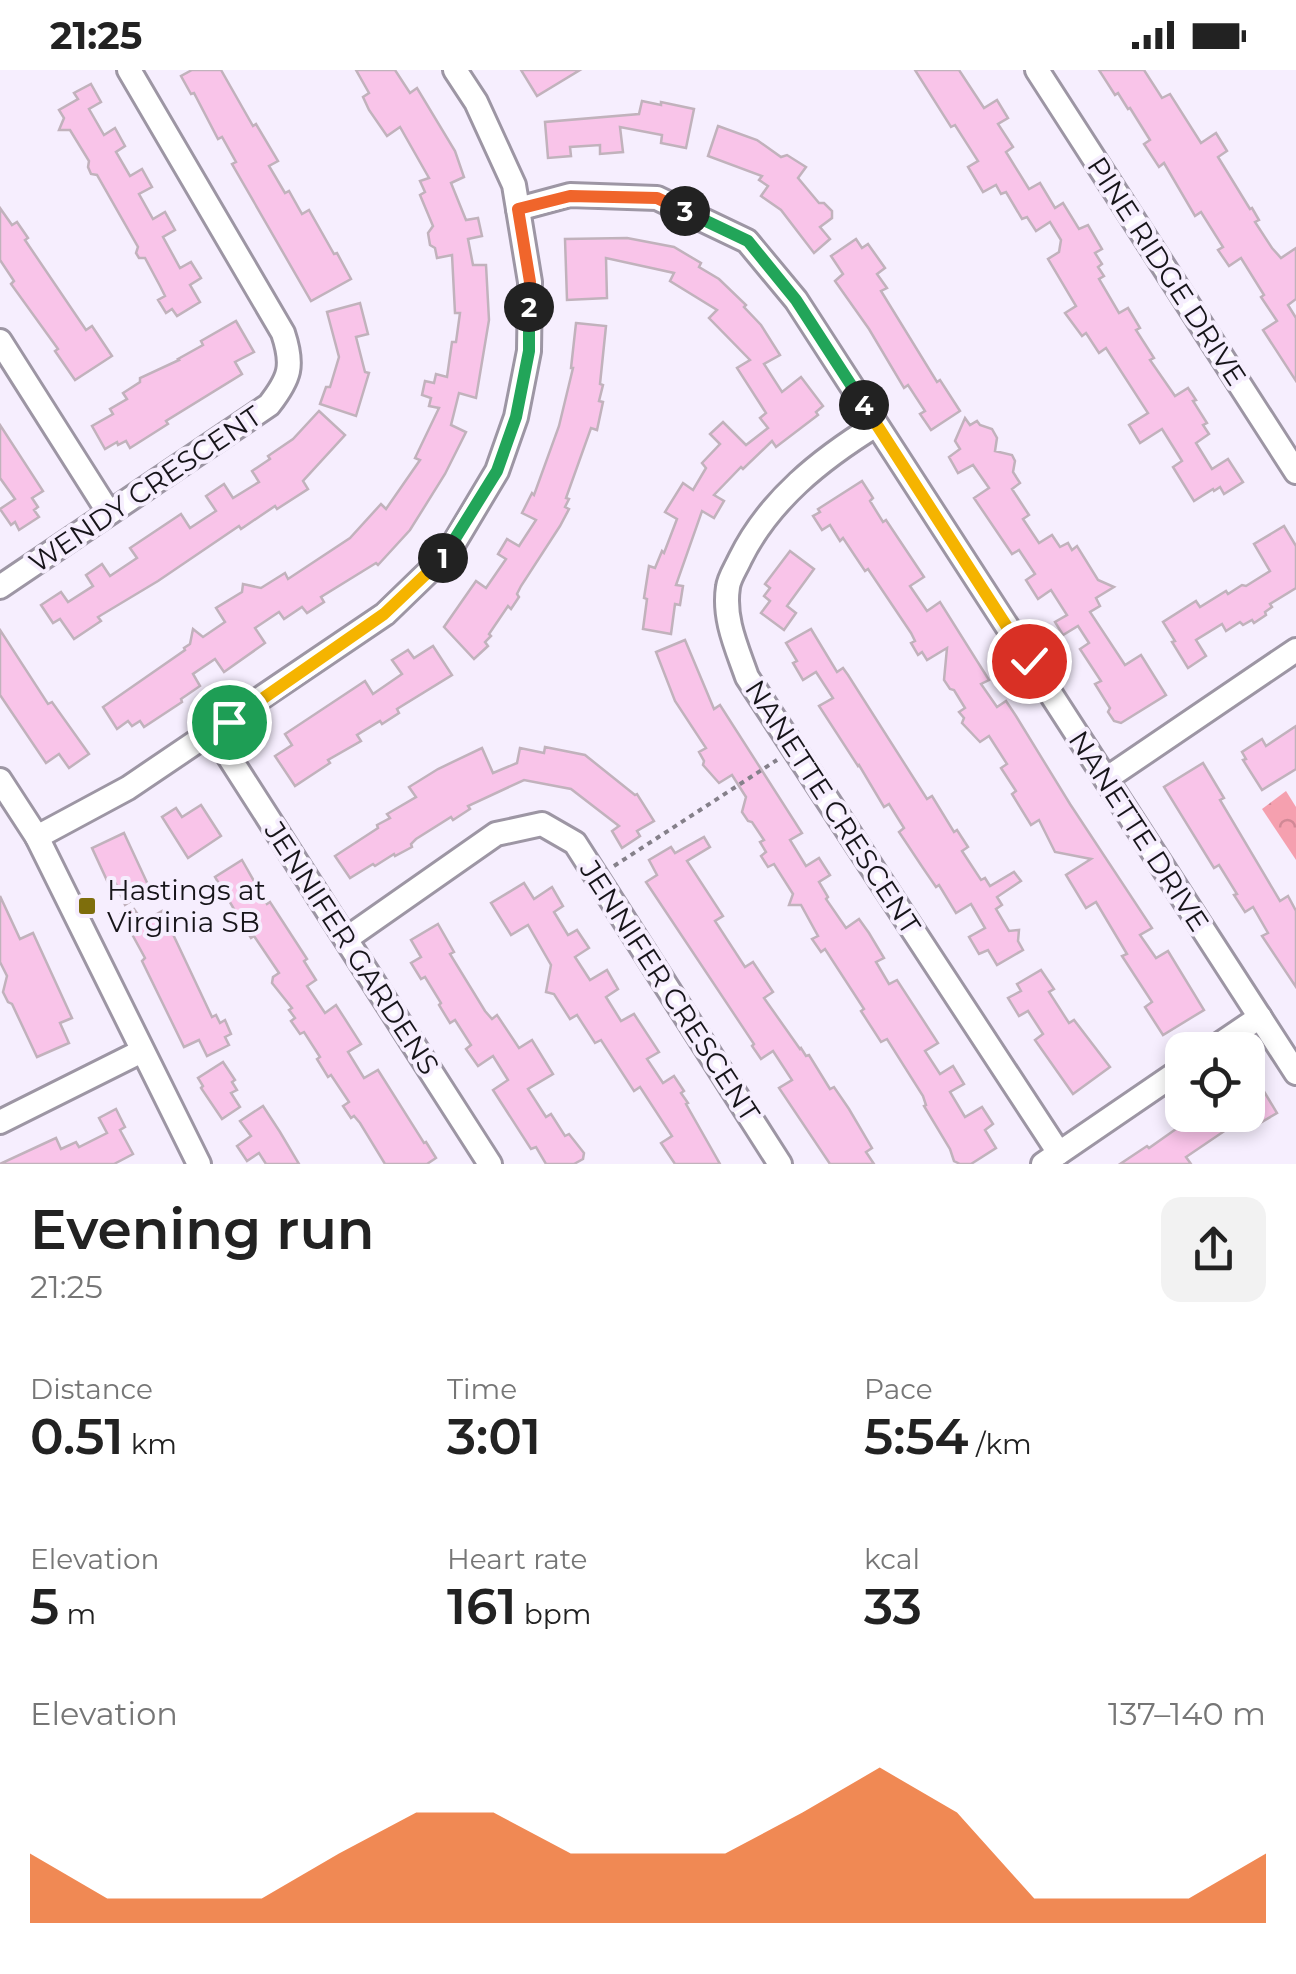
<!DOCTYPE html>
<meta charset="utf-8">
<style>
:root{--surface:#fff;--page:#f2f2f2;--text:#222;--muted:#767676;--accent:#ea580c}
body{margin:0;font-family:Montserrat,sans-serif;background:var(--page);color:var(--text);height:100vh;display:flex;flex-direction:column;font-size:38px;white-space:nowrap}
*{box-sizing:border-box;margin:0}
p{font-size:32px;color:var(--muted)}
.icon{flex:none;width:55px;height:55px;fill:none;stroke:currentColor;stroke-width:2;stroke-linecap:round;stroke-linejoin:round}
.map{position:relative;height:1094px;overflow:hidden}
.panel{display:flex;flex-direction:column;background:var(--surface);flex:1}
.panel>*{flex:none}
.fabs{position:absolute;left:1165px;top:962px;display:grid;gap:20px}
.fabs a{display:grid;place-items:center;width:100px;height:100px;border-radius:20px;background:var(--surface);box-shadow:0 5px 15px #0003;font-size:50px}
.pin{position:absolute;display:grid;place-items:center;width:85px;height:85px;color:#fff;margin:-42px;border:5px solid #fff;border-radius:50%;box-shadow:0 2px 10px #0007}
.km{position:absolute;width:50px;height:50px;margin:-25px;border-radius:50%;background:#222;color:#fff;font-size:28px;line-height:50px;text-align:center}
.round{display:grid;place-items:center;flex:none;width:105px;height:105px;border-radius:20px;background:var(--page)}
.headline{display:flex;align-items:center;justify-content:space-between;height:170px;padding:0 30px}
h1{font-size:55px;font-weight:600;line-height:75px}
.figures{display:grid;grid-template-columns:repeat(3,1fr);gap:15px;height:170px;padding:10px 30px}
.figures div{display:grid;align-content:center}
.figures b{font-size:50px;font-weight:600}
.figures small{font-size:28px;font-weight:400}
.figures p{font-size:28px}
.chart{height:280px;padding:20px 30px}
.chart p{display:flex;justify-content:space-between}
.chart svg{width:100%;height:180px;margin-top:10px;fill:var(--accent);opacity:.7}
.status{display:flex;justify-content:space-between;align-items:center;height:70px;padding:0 50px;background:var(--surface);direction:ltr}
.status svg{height:28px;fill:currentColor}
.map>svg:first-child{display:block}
.forest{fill:url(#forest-crowns)}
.building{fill:#f9c4e9;stroke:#c1b2bc;stroke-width:2.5}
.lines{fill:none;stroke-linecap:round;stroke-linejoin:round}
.minor-casing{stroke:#9d96a4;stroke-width:28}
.path{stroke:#85808a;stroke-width:4;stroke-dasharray:5 5;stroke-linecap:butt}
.minor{stroke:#fff;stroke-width:22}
.split-1-casing{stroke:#fff;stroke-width:20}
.split-2-casing{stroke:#fff;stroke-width:20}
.split-3-casing{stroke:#fff;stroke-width:20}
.split-4-casing{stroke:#fff;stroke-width:20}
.split-5-casing{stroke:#fff;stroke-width:20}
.split-1{stroke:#f5b400;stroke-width:12}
.split-2{stroke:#22a559;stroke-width:12}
.split-3{stroke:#f0652b;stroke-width:12}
.split-4{stroke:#22a559;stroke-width:12}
.split-5{stroke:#f5b400;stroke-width:12}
.poi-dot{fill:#7e6e0c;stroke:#f6eefe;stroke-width:4}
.labels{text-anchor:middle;stroke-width:8;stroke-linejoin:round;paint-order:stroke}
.street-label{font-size:28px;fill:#17151a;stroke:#f6eefe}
.poi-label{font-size:28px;fill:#17151a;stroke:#f6eefe;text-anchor:start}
</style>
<div class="status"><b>21:25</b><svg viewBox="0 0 49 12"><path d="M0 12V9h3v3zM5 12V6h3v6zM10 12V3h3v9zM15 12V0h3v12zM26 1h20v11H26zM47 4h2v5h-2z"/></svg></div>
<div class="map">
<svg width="1296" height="1094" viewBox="0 0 1296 1094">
<defs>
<pattern id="forest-crowns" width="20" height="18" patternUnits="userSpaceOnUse" patternTransform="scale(2.5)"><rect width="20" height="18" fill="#f5a0af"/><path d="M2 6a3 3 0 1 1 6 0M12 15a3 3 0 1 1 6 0" fill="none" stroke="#d18996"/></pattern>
</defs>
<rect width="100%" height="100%" fill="#f6eefe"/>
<!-- forest -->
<path class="forest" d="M1286,721L1296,737V790L1262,739Z"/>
<!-- building -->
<g class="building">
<path d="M192,0H221L253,56L256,54L278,91L269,96L285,123L289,121L302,144L309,140L334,184L337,183L351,209L311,231L232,94L236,92L222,67L218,69L194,23L191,24L181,6Z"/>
<path d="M356,0H395L410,23L417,18L455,81L464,107L451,113L466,150L478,148L482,166L468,169L473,195H486L489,250L476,328L459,323L451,355L466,362L445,404L410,460L378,495L376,493L321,527L324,532L307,543L302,537L284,549L279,542L255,558L265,573L224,602L215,589L193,604L200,616L181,629L182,632L144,657L140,651L132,656L128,651L117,659L103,637L185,580L184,578L190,574L193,559L203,567L225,552L216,538L242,522L243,514L261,518L285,503L288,509L350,468L381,434L386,439L420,390L415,388L439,338L429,336L431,328L422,325L425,311L434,313L436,304L447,307L452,272H456L460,243H455L452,185L437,188L435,178L430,175L428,163L433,156L420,125L425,122L420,111L429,108L400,57L387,66L369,40L363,27L369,23Z"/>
<path d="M521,0H580L537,26Z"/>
<path d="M915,0H959L984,38L997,30L1008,48L998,54L1013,77L1006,82L1029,119L1040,113L1055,138L1063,133L1079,159L1088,155L1102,179L1095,183L1102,194L1098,197L1104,206L1099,209L1119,243L1128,238L1140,258L1136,260L1154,288L1150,290L1175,326L1188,318L1196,330L1193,331L1207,353L1203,355L1209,364L1196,373L1212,399L1228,389L1243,412L1224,424L1220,417L1214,421L1213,419L1194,431L1173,397L1182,391L1162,359L1140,373L1129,355L1148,343L1106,278L1099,283L1086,263L1082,266L1065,243L1076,236L1048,189L1059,182L1061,170L1050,152L1036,161L1027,147L1022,149L1006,122L1001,124L996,115L983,122L968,97L978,91L955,55L951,57Z"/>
<path d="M1099,0H1144L1162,28L1170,24L1201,73L1216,63L1227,81L1218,87L1250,139L1252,138L1259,150L1255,152L1272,178L1281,188L1296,178V229L1288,235L1296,248V311L1263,260L1277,251L1261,227L1264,225L1241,188L1229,196L1218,180L1223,177L1201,142L1195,146L1164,93L1159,97L1144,74L1150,70L1130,38L1128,39L1118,23L1115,25Z"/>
<path d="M91,14L101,32L89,39L104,65L115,58L125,76L116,82L130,106L142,99L152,117L139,124L153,149L165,142L175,160L163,167L180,198L191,192L201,208L190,215L200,232L177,246L172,239L166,243L158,230L165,226L160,216L145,188H139L136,183L138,177L97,105L91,104L88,97L89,91L70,60H59L64,48L59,40L78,29L74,23Z"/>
<path d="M642,31L661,35V32L694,39L686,78L661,73L662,65L620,57L623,82L600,84V75L570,77L571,86L548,88L545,52L639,44Z"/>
<path d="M718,56L757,70L781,87L787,85L806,97L798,108L819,133H824L832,141V148L820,157L830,169L814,183L781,140L761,126L768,116L759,110L762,106L708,86Z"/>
<path d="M0,138L12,155L17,152L28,168L25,170L86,260L92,256L112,286L75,310L55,281L58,279L11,214L14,211L0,190Z"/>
<path d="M627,168L674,177L701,193L699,197L719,209L746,235L744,237L761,255L780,285L764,294L782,322L801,307L823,336L816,342L818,345L776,377L772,371L743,399L741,397L714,425L724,431L714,448L702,441L676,515L683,516L680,535L675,534L671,564L643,559L647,529L644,528L649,496L655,498L662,481L664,483L677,449L665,442L683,413L693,420L706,398L702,393L720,374L710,364L723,352L746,375L768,358L760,348L766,343L737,298L750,290L709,248L717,240L670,211L674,203L606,188L607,228L567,230L565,169Z"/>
<path d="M856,169L862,178L868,174L885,198L877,204L887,218L881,221L937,312L940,310L960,341L931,360L920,344L925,341L908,315L904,318L869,259L835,211L843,204L831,186Z"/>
<path d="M360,233L368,264L356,267L365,302L369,303L356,346L320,334L326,317H330L339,287L327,242Z"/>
<path d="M236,251L254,282L235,292L242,304L166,351L168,354L130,378L126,371L118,375L117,372L105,379L92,356L113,344L110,339L127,329L123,323L140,312V308L179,290L178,289L203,275L201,271Z"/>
<path d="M576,253L606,256L600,314L603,315L599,331L603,332L597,360L591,358L566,428L569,429L565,437L569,439L560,456L521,516L517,524L519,527L511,539L508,536L489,564L491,566L485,572L488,576L474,589L444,557L476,511L486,518L506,489L498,484L507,469L519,476L536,450L522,443L532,423L534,425L559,356L573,298H571Z"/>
<path d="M319,341L345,365L303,411L308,419L277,439L275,436L241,459L239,456L158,511L98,547L101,551L74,569L60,549L53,553L41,535L61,522L68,532L93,516L86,505L102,494L110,506L137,488L130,478L181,444L190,458L216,441L206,426L224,414L233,428L259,412L252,401L270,389L268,386L293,369Z"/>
<path d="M965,348L970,355L977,351L980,355L992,359L997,368L995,381L1012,385L1015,391L1013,402L1020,413L1012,419L1029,445L1023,449L1039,473L1052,465L1060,477L1068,473L1072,480L1077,476L1098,510L1114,517L1096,528L1100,536L1090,542L1125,595L1141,585L1166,625L1121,653L1114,651L1108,642L1110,638L1095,614L1101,611L1080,579L1089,573L1078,556L1063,565L1055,552L1067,545L1051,520L1038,529L1026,510L1035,504L1019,480L1012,484L974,428L989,418L973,395L958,403L949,387L960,379L955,371Z"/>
<path d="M0,355L43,421L32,428L38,437L34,440L39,447L19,460L15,452L11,455L0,439L15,429L0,408Z"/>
<path d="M862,411L873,428L870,431L883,452L886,450L924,507L910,516L927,541L940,532L989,610L981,614L997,637L1006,631L1016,646L1070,734L1152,858L1140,865L1156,888L1168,881L1204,940L1163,965L1145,937L1152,932L1122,886L1127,884L1096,832L1086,838L1066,805L1091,789L1055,782L1039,750L1031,755L1012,724L1016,721L1001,698L1007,694L989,666L980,672L962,653L964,648L959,642L965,638L954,620L950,619L944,610L947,578L927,590L922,582L918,585L911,573L915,571L911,563L868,499L865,501L843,468L840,471L830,455L822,460L813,446L820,442L818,439Z"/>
<path d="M1284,456L1296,476V518L1270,534L1272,537L1265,542L1266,545L1254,553L1252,550L1243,555L1240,552L1226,561L1222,554L1196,570L1206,586L1188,598L1172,572L1175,571L1163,552L1196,531L1200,537L1226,521L1228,524L1242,515L1246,516L1270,501L1254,474Z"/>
<path d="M790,481L814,499L787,536L796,543L784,560L761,543L770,531L764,526L770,518L765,514Z"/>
<path d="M811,559L837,602L843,598L848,605L927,729L932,726L954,762L957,760L968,777L962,781L981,810L985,808L990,816L1014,802L1021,811L997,827L1002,835L996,839L1009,861L1019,860L1018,871L1023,880L997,895L988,880L979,884L969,867L985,858L971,834L956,843L939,815L936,817L923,798L899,762L904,758L889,734L884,737L859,695L858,696L819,636L833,628L816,602L803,610L793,593L797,591L786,573Z"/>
<path d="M0,560L48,634L52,632L89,684L69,698L59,684L46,693L0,625Z"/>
<path d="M685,570L714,639L720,635L802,763L790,770L806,796L819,788L830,805L819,812L828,827L826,829L846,858L859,849L869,863L884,888L876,892L889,914L897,910L938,973L925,981L940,1004L953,996L964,1014L950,1022L965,1047L982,1037L993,1054L985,1060L996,1078L971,1094H960L954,1091L950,1079L924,1036L926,1035L923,1026L887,969L881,972L861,941L864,939L825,879L821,882L812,869L818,866L801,835H789L793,824L774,794L768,797L761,786L766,782L760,772L764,770L752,752L748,751L742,742L746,727L732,705L719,713L703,695L704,691L699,682L706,678L675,631L656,582Z"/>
<path d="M433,576L452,605L397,639L399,643L382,654L380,651L357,665L361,671L328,690L330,693L295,716L275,686L292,675L285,664L365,611L373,624L402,604L392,590L408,580L414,588Z"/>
<path d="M1296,656V699L1262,720L1243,690L1246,689L1242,682L1262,669L1266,676Z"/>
<path d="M545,677L585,685L635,725L637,724L654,751L637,761L640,766L622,778L612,761L619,756L571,719L524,710L468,736L470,739L453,750L451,747L416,769L411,774L412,777L395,786L394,784L375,796L373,794L350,808L335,786L378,758L377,755L390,748L387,744L416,727L409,717L438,699L482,678L493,703L517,693L520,678L544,683Z"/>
<path d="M1203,693L1224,728L1220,730L1280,831L1288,826L1296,841V917L1262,866L1268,863L1253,837L1245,842L1234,825L1237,824L1219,795L1214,798L1164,717Z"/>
<path d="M201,735L221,766L188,788L162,747L176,738L182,747Z"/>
<path d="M124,763L150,819L125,835L116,814L110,817L92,778Z"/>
<path d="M704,767L710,777L687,791L723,846L715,851L745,897L753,892L773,922L764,928L800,979L801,978L806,986L809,985L830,1019L834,1017L849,1039L872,1078L866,1082L874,1094H830L779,1018L792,1010L773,981L761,989L752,976L754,974L646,812L657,805L649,790L671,777L675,783Z"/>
<path d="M242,790L267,834L270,832L307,889L304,891L316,910L307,916L325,943L336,935L361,974L348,982L364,1008L378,1000L424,1073L426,1072L436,1088L427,1094H385L360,1053L354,1046L351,1048L343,1036L349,1032L331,1005L328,1007L317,989L320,987L304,962L300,964L291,951L295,948L289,940L292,938L272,913L273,907L279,903L254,866L251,868L215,807Z"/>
<path d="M524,813L534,829L552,817L563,836L554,842L568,865L577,860L589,878L575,887L590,910L607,900L618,919L606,927L621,951L634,944L659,982L647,989L663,1013L674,1006L684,1021L681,1023L688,1033L686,1034L720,1094H675L661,1073L672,1066L640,1017L634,1021L601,970L595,973L577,945L570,949L554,924L546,922L551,895L528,855L511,865L491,833Z"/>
<path d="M0,826L20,869L33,863L72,948L60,953L69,973L37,987L12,934L8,932L3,922L7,906L0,892Z"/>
<path d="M134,839L143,852L162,841L212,947L216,945L220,953L225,950L231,964L225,967L229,975L207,986L199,970L184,977L142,891L145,888L121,844Z"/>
<path d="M438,854L454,882L450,884L485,941L492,949L497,945L519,978L532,970L553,1004L528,1019L546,1047L551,1044L565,1066L569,1064L584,1083L583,1089L574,1094H546L536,1077L531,1079L493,1020L508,1010L493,986L478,996L466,979L471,975L455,950L450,953L439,935L441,933L425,907L421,909L411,893L421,887L411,870Z"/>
<path d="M1041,900L1054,919L1049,922L1069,953L1074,950L1110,997L1073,1024L1035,970L1043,964L1028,941L1019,946L1008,928L1021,921L1017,914Z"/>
<path d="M223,992L235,1010L232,1012L237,1020L231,1023L240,1037L222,1049L201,1018L203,1016L198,1008Z"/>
<path d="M1248,995L1277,1043L1260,1053L1258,1050L1253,1053L1248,1045L1186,1087L1191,1094H1120L1147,1076L1149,1078L1176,1059L1174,1056L1190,1045H1248Z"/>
<path d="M263,1036L280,1062L299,1094H266L259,1083L247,1091L237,1076L251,1066L240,1051Z"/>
<path d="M116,1039L125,1057L120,1060L133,1084L114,1094H0L56,1068L61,1079L76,1072L79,1077L107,1063L99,1048Z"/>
</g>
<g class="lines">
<!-- minor casing -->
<g class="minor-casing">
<g id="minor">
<path d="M1037,0L1296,402"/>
<path d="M518,139L570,125L657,128L747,171L796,230L1296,1003"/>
<path d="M0,271L109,443"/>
<path d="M876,355C821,389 769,430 740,489C736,498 729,508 728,517C723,549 737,578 747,607L1059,1083"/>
<path d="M0,517L269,335C290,308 294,296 283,263L129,0"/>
<path d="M213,662L490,1094"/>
<path d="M1106,709L1296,580"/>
<path d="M0,710L37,767L199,1094"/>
<path d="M37,767L128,718L385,544L448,483L497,401L516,347L529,281L530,212L514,115L476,32L455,0"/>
<path d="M346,869L496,764L542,754L575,773L780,1094"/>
<path d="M1211,980L1260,947"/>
<path d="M0,1052L142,981"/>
<path d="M1043,1094L1182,999"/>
</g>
</g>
<!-- path -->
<path class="path" d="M614,796L777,690"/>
<!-- minor -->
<use href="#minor" class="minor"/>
</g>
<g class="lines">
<!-- split-1 casing -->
<g class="split-1-casing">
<path id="split-1" d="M229,652L384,544L443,488"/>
</g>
<!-- split-2 casing -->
<g class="split-2-casing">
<path id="split-2" d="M443,488L497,401L516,347L529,281V237"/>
</g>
<!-- split-3 casing -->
<g class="split-3-casing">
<path id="split-3" d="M529,237L530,212L518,139L570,126L657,128L685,141"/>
</g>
<!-- split-4 casing -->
<g class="split-4-casing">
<path id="split-4" d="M685,141L748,171L796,230L864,335"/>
</g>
<!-- split-5 casing -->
<g class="split-5-casing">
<path id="split-5" d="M864,335L1029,591"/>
</g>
<!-- split-1 -->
<use href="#split-1" class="split-1"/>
<!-- split-2 -->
<use href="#split-2" class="split-2"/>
<!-- split-3 -->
<use href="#split-3" class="split-3"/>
<!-- split-4 -->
<use href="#split-4" class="split-4"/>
<!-- split-5 -->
<use href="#split-5" class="split-5"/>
</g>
<!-- markers -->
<rect class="poi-dot" x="77" y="826" width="20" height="20" rx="5"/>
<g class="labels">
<!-- street labels -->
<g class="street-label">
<text transform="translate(1167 201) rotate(57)" y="10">PINE RIDGE DRIVE</text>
<text transform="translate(145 419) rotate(-34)" y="10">WENDY CRESCENT</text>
<text transform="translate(833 737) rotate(57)" y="10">NANETTE CRESCENT</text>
<text transform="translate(1139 761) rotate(57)" y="10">NANETTE DRIVE</text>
<text transform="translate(352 878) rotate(57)" y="10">JENNIFER GARDENS</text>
<text transform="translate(670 921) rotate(57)" y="10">JENNIFER CRESCENT</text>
</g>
<!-- poi labels -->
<g class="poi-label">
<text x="107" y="830">Hastings at<tspan x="107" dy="32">Virginia SB</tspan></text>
</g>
</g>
</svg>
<div class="fabs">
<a><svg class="icon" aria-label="locate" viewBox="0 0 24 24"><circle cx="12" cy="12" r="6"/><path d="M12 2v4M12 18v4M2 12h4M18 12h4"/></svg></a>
</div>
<div class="pin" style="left:229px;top:652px;background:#1e9e55"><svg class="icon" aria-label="arrive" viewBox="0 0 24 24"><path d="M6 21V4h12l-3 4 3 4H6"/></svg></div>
<div class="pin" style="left:1029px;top:591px;background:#d93025"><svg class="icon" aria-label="check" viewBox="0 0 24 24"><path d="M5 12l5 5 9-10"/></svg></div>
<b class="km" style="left:443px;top:488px">1</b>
<b class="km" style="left:529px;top:237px">2</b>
<b class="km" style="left:685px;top:141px">3</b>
<b class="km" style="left:864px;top:335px">4</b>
</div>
<section class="panel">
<div class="headline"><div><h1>Evening run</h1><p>21:25</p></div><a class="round"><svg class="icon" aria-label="share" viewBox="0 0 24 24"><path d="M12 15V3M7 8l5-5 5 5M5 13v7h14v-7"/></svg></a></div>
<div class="figures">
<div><p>Distance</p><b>0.51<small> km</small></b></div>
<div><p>Time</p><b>3:01</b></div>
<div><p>Pace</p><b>5:54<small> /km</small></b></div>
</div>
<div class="figures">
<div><p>Elevation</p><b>5<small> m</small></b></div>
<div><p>Heart rate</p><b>161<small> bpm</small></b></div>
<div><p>kcal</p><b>33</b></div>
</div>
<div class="chart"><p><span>Elevation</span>137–140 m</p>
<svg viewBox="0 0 160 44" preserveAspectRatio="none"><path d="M0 44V27L10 38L20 38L30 38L40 27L50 17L60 17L70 27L80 27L90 27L100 17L110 6L120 17L130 38L140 38L150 38L160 27V44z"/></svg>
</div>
</section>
